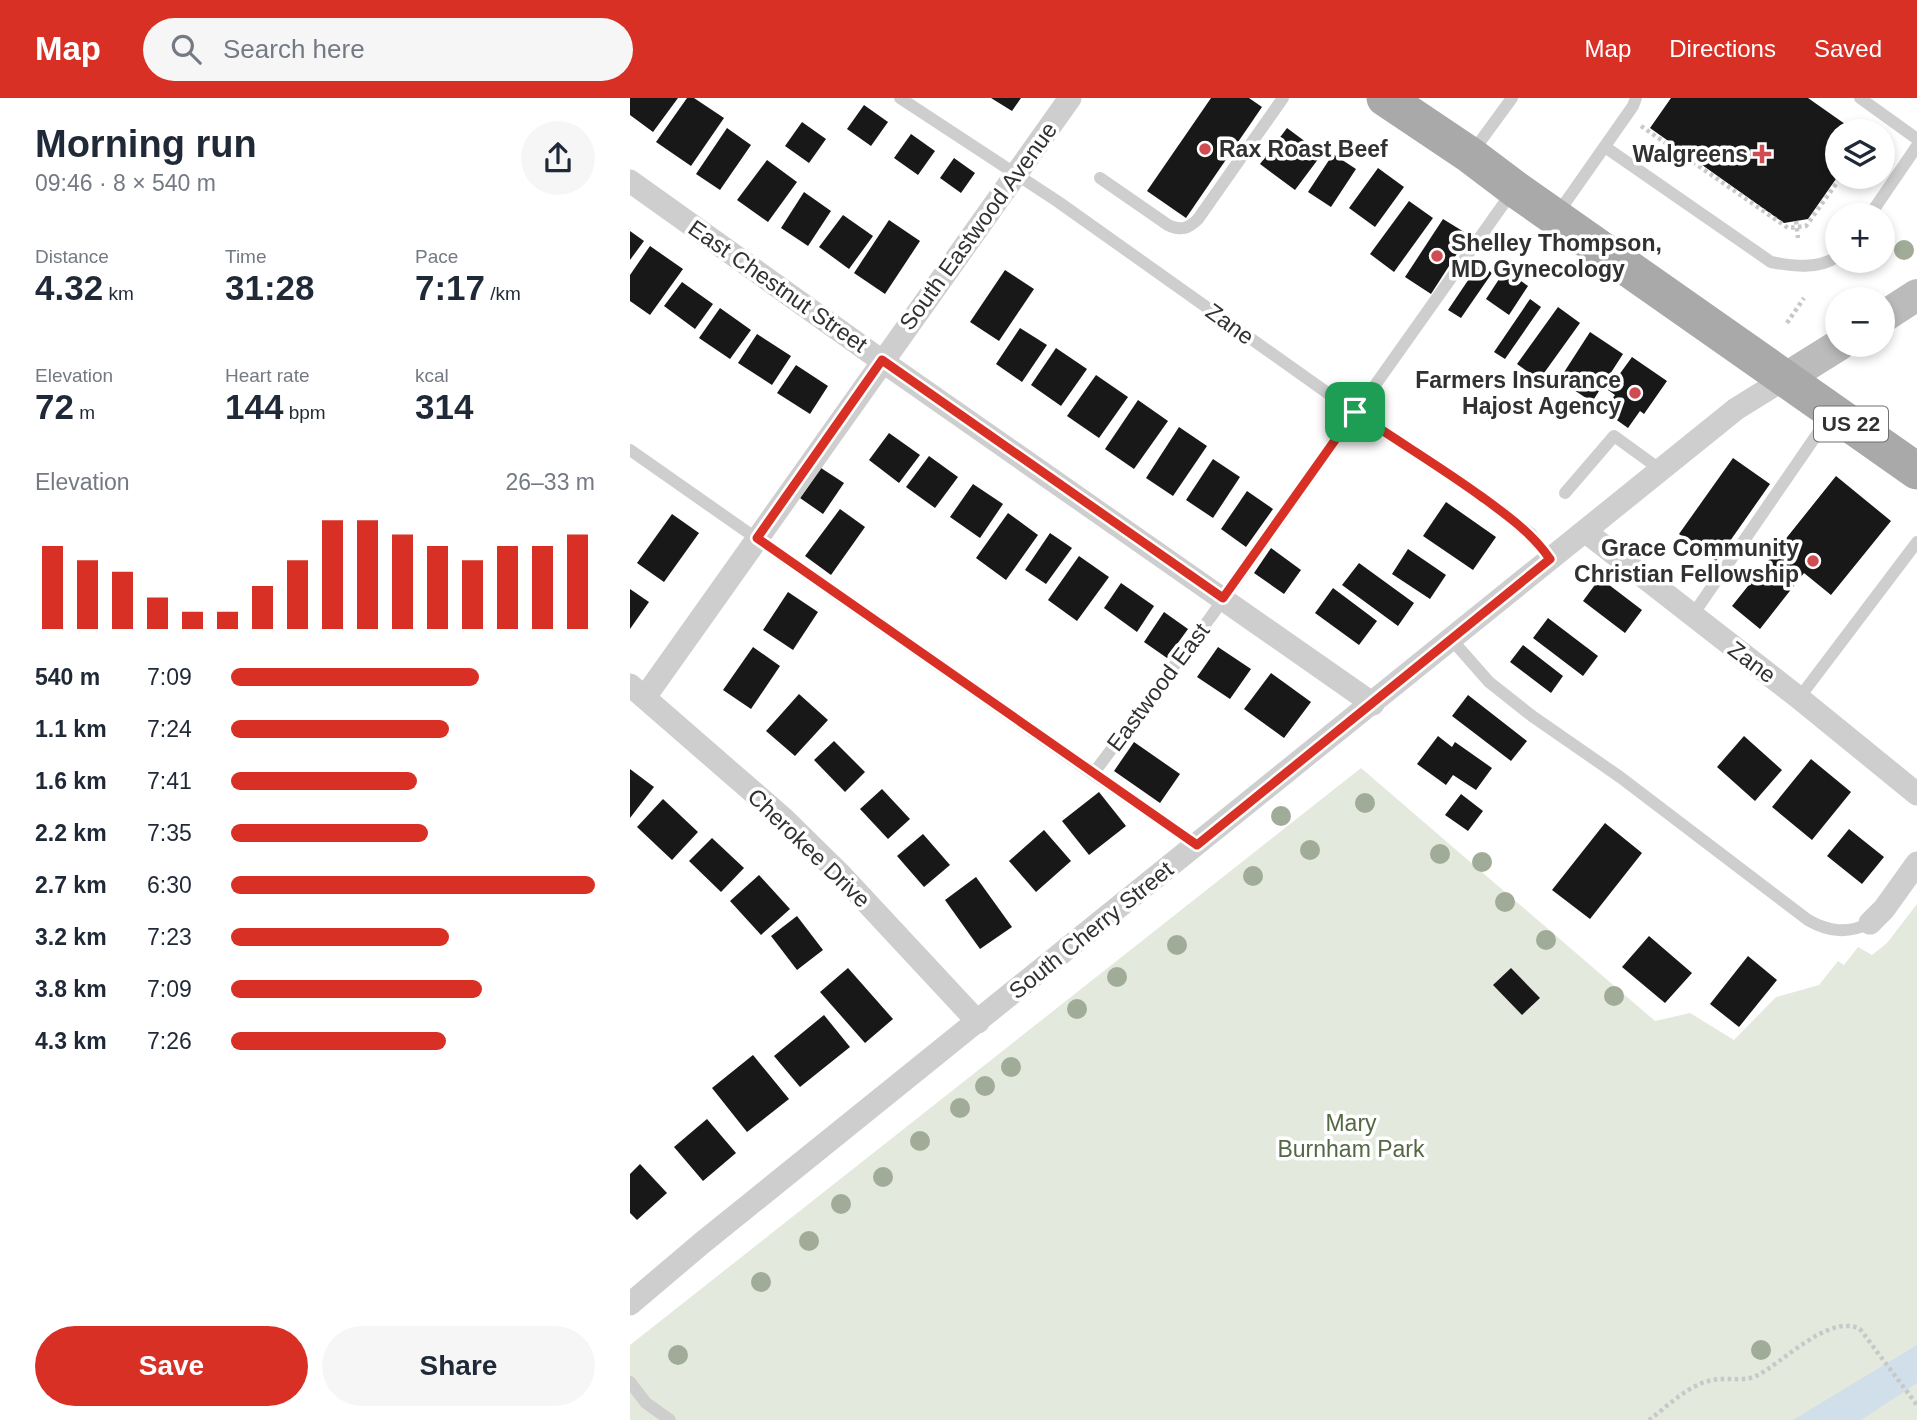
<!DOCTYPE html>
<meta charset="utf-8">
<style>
:root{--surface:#fff;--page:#f6f6f7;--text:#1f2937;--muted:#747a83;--accent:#d93025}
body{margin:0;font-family:Helvetica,sans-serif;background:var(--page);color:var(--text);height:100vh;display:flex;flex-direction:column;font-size:26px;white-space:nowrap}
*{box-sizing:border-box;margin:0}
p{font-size:23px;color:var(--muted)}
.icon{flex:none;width:38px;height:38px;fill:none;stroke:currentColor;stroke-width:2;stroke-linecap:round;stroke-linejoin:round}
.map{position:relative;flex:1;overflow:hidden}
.details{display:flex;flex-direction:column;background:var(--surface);width:630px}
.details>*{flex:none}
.controls{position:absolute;left:1195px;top:21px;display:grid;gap:14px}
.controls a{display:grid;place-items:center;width:70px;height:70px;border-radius:50%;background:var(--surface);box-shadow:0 4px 10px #0003;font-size:35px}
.pin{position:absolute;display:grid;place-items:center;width:60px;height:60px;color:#fff;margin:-30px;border-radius:14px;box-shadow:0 4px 10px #0006}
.round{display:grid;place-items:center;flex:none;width:74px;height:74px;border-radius:37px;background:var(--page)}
.overview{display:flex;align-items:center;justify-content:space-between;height:119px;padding:0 35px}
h1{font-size:38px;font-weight:700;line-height:52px}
.figures{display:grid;grid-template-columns:repeat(3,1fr);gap:10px;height:119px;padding:7px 35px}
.figures div{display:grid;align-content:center}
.figures b{font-size:35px;font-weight:700}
.figures small{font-size:19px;font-weight:400}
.figures p{font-size:19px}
.chart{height:196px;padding:14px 35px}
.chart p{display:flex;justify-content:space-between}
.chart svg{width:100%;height:126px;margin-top:7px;stroke:var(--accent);stroke-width:6}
.cta{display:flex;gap:14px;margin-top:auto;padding:14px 35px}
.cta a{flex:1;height:80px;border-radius:42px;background:var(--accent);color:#fff;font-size:28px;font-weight:700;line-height:80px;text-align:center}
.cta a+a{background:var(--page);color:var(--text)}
ul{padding:0 35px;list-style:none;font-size:23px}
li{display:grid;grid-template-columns:112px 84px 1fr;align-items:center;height:52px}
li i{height:18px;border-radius:9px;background:var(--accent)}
header{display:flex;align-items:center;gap:42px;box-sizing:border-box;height:98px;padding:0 35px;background:var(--accent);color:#fff}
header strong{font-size:33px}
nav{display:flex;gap:38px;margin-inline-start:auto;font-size:24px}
.search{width:490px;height:63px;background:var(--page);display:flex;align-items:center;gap:18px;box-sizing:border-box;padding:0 24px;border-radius:38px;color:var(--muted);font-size:26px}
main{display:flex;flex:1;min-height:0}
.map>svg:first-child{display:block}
.green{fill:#e4e9de}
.water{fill:#d0dfe9}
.building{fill:#181818}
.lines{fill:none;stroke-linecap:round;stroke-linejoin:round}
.path{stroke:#c8c8c8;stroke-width:4.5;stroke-dasharray:3.5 3.5;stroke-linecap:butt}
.lane{stroke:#cecece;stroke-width:12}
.street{stroke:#cecece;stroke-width:23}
.secondary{stroke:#bbb;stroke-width:32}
.primary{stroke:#a9a9a9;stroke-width:37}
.tree{fill:#a1ac98}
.route-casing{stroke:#fff;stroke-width:14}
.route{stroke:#d93025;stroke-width:9}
.poi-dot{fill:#d04c53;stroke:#fff;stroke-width:2.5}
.labels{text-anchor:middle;stroke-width:7;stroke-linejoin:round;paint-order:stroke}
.shield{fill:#fff;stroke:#6f6f6f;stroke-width:2}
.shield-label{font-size:21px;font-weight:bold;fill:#313131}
.poi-label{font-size:23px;font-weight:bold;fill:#313131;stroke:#fff;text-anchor:end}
.street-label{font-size:23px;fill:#313131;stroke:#fff}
.park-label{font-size:23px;fill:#546844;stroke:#fff}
</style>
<header>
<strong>Map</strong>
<div class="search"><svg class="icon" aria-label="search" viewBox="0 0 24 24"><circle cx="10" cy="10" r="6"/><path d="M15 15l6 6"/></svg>Search here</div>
<nav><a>Map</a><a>Directions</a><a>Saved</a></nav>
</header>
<main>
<section class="details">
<div class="overview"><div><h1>Morning run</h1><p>09:46 · 8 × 540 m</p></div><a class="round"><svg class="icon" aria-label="share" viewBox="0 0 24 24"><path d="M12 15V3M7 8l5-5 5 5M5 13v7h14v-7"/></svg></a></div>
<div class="figures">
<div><p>Distance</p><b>4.32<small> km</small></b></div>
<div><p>Time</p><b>31:28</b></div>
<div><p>Pace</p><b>7:17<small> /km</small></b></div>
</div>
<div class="figures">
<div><p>Elevation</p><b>72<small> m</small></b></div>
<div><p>Heart rate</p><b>144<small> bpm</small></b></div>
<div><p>kcal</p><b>314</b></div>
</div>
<div class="chart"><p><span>Elevation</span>26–33 m</p>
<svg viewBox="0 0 160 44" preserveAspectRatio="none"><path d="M5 44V15M15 44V20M25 44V24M35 44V33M45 44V38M55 44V38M65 44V29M75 44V20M85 44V6M95 44V6M105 44V11M115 44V15M125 44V20M135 44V15M145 44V15M155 44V11"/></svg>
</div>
<ul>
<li><b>540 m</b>7:09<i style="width:68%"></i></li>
<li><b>1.1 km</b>7:24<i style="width:60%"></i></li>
<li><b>1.6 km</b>7:41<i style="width:51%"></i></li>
<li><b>2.2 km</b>7:35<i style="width:54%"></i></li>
<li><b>2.7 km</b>6:30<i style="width:100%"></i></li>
<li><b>3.2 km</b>7:23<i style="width:60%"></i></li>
<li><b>3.8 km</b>7:09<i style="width:69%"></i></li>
<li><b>4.3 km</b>7:26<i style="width:59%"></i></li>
</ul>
<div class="cta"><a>Save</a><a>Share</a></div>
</section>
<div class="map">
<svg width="1287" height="1322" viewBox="0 0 1287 1322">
<rect width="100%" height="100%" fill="#fff"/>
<!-- green -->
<path class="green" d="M731,670L1025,923L1060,915L1104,942L1146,899L1189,887L1208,863L1214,867L1228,849L1242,857L1257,845L1287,806V1322H0V1247Z"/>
<!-- water -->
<path class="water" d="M1287,1247V1285L1231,1322H1163Z"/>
<!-- building -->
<g class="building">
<path d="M0,0H48L23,34L0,17Z"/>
<path d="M57,0H64L94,20L61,68L26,44Z"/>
<path d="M361,0H391L382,13Z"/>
<path d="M581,0H619L632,9L556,120L517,93Z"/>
<path d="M1041,0H1178L1225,33H1208V78L1178,121L1154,125L1020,30Z"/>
<path d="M234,7L258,24L241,48L217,31Z"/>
<path d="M172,24L196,41L179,65L155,48Z"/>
<path d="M97,30L121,47L90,92L66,76Z"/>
<path d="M657,30L692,56L665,92L630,66Z"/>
<path d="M281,36L305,53L288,77L264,60Z"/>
<path d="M703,56L726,71L701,109L678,94Z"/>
<path d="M324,60L345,75L331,95L310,80Z"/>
<path d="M137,62L167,84L138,124L107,102Z"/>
<path d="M748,70L774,89L745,129L719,110Z"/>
<path d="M174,94L201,113L178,148L151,130Z"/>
<path d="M779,103L803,120L764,174L740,156Z"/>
<path d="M213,117L243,138L219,171L189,149Z"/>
<path d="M813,121L839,137L801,196L775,179Z"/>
<path d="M259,122L290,143L255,196L224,175Z"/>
<path d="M0,133L14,143L0,162Z"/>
<path d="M20,148L53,171L20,217L0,203V177Z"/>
<path d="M849,166L862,175L831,220L818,212Z"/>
<path d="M375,172L404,191L369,243L340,224Z"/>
<path d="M875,172L898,188L879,217L856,201Z"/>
<path d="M52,184L83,206L65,231L34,208Z"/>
<path d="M900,201L911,209L875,261L864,254Z"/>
<path d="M928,209L950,225L909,282L887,266Z"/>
<path d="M90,210L121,232L100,261L69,240Z"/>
<path d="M390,230L417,247L392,284L366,266Z"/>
<path d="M960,234L993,256L962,304L929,282Z"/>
<path d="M127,236L161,258L142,287L108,265Z"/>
<path d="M426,250L457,271L431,308L401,287Z"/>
<path d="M1002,259L1037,283L1014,316L1010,313L998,330L974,313L985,297L978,292Z"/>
<path d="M166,267L198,288L180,316L147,295Z"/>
<path d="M466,277L498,299L469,340L437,318Z"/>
<path d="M508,302L538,323L504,371L475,351Z"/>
<path d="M549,329L577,348L543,398L516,380Z"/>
<path d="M259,335L290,357L269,385L239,362Z"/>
<path d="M299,358L328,379L305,410L276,389Z"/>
<path d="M1103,360L1140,386L1086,463L1049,436Z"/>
<path d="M583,361L610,379L583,420L556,402Z"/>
<path d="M191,370L214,385L193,416L170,400Z"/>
<path d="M1206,378L1261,423L1201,497L1174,475L1130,531L1102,508Z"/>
<path d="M343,386L373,406L350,440L320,419Z"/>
<path d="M617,393L643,411L616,449L591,431Z"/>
<path d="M816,404L866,439L843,472L793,438Z"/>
<path d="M210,411L235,429L201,477L175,458Z"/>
<path d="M378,415L408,437L376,482L346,460Z"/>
<path d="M42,416L69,435L34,484L7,465Z"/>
<path d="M420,435L442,450L416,486L395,472Z"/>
<path d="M641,450L671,472L654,496L624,475Z"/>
<path d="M778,451L816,477L800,501L762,476Z"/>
<path d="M449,458L479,479L447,523L418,502Z"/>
<path d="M729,465L784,505L768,528L712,487Z"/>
<path d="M970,480L1012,512L995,535L953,503Z"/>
<path d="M491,485L524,508L507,534L474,510Z"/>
<path d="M703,490L747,523L729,547L685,515Z"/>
<path d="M0,491L19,504L0,531Z"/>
<path d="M158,494L188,514L163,552L133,532Z"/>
<path d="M534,514L558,531L537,560L514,544Z"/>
<path d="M918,520L968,558L953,578L903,540Z"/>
<path d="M893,547L933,578L921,595L880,564Z"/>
<path d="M123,549L150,568L121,611L93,592Z"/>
<path d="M588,549L621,571L600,601L567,579Z"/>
<path d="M641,575L681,604L654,640L614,611Z"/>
<path d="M169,596L198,622L165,658L136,633Z"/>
<path d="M838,597L897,643L881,663L822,618Z"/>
<path d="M808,638L822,649L825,644L862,670L846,692L823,677L816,687L787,666Z"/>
<path d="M1114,638L1152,672L1125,703L1087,669Z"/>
<path d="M204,643L235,674L215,694L184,662Z"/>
<path d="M504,644L550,676L530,705L484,673Z"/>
<path d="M1181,661L1221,694L1182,742L1142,709Z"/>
<path d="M0,671L24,689L0,720Z"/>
<path d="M252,691L280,721L258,741L230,711Z"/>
<path d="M469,694L496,728L459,757L432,723Z"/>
<path d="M831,696L853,713L838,733L815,717Z"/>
<path d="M33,701L68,734L42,762L7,729Z"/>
<path d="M975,725L1012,755L960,821L922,792Z"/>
<path d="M1219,731L1254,759L1232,786L1197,758Z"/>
<path d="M414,732L441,763L406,794L379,763Z"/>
<path d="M293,736L320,767L294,789L267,758Z"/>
<path d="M82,740L114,770L91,794L59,763Z"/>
<path d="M129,777L160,811L131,837L100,803Z"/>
<path d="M346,779L382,829L350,851L315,802Z"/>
<path d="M167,818L193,852L167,872L141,838Z"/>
<path d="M1019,838L1062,875L1035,905L992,869Z"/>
<path d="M1118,858L1147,882L1109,929L1080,906Z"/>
<path d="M218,870L263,921L235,945L190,894Z"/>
<path d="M881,870L910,900L892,917L863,887Z"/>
<path d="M194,917L220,949L170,989L144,958Z"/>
<path d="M123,957L159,1001L117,1034L82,990Z"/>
<path d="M77,1021L106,1055L73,1083L44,1049Z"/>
<path d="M10,1066L37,1095L7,1122L0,1115V1076Z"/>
</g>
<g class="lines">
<!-- path -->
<g class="path">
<path d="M1011,28L1158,130L1176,128L1211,79"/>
<path d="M1166,123L1168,140"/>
<path d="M1157,225L1174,200"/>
<path d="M1019,1322C1038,1308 1059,1286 1083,1282C1097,1279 1113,1284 1126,1278C1153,1265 1199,1215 1230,1231L1287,1307"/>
</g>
<!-- lane -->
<g class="lane">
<path d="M270,0L427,103L744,328L826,380L900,435L920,461"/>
<path d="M1230,0L1287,41"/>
<path d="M975,49L1141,164C1162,168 1188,172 1208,158"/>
<path d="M841,56L882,0"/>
<path d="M470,80L538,127C551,133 558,131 568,121L653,0"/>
<path d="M928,115L1003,8L1006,0"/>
<path d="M1240,117L1287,48"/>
<path d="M0,352L463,676L567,747"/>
<path d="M935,395L984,338L1031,372"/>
<path d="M1062,518L1201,316"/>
<path d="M822,542L859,584L902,618L990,679L1178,822C1199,834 1218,836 1240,825"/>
<path d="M1169,600L1287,444"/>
<path d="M463,676L580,520L882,94"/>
<path d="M0,1284L16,1305L40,1322"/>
</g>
<!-- street -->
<g class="street">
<path d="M0,83L252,263L743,606"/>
<path d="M956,434L1169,600L1287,696"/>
<path d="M0,587L154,721L212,778L348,924"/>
<path d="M15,599L440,0"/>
<path d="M1240,825L1254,811L1287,765"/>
<path d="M0,1206L72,1145L1106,311L1156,280"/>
</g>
<!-- secondary -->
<g class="secondary">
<path d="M1253,219L1287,197"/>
<path d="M1156,280L1209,247"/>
</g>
<!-- primary -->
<path class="primary" d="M755,0L840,57L885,91L1287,373"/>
</g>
<!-- trees -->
<g class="tree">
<circle cx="1274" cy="152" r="10"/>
<circle cx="735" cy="705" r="10"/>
<circle cx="651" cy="718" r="10"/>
<circle cx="680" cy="752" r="10"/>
<circle cx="810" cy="756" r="10"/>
<circle cx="852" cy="764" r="10"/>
<circle cx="623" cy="778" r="10"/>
<circle cx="875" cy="804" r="10"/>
<circle cx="916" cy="842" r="10"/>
<circle cx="547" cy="847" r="10"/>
<circle cx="487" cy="879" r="10"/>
<circle cx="984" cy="898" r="10"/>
<circle cx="447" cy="911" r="10"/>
<circle cx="381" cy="969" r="10"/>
<circle cx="355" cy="988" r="10"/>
<circle cx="330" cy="1010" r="10"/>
<circle cx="290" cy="1043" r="10"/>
<circle cx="253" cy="1079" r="10"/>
<circle cx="211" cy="1106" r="10"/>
<circle cx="179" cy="1143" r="10"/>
<circle cx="131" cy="1184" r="10"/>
<circle cx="1131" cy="1252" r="10"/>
<circle cx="48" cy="1257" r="10"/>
</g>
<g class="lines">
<!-- route casing -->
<g class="route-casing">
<path id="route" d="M252,262L593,500L725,314C767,343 811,369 852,399C878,418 902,435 920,461L567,747L127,440Z"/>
</g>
<!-- route -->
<use href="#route" class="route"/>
</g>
<!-- markers -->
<g class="poi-dot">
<circle cx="575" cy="51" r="7"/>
<path d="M1128.5 45.5h7v7h7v7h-7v7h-7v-7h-7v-7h7z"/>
<circle cx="807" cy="158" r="7"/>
<circle cx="1005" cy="295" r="7"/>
<circle cx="1183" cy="463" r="7"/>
</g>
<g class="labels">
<!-- shield labels -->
<rect class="shield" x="1184" y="308.5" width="74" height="35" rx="5"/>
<g class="shield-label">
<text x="1221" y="333">US 22</text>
</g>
<!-- poi labels -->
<g class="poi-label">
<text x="589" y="59" text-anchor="start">Rax Roast Beef</text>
<text x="1118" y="64">Walgreens</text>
<text x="821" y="153" text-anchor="start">Shelley Thompson,<tspan x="821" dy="26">MD Gynecology</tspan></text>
<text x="991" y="290">Farmers Insurance<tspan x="991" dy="26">Hajost Agency</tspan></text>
<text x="1169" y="458">Grace Community<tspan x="1169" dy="26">Christian Fellowship</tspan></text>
</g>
<!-- street labels -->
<g class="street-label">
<text transform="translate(348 128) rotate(-54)" y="8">South Eastwood Avenue</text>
<text transform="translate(148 188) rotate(35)" y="8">East Chestnut Street</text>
<text transform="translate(600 226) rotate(36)" y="8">Zane</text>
<text transform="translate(1122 564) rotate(37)" y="8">Zane</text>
<text transform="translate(528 589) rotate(-53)" y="8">Eastwood East</text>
<text transform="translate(179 750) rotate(44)" y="8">Cherokee Drive</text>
<text transform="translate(461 832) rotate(-39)" y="8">South Cherry Street</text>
</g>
<!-- park labels -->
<g class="park-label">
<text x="721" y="1033">Mary<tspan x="721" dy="26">Burnham Park</tspan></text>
</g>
</g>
</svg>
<div class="controls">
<a><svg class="icon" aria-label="layers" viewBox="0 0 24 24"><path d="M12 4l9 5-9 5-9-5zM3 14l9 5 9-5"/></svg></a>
<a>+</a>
<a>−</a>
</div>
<div class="pin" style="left:725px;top:314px;background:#1e9e55"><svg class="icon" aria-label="arrive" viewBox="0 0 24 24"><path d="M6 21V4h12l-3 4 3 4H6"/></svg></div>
</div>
</main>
